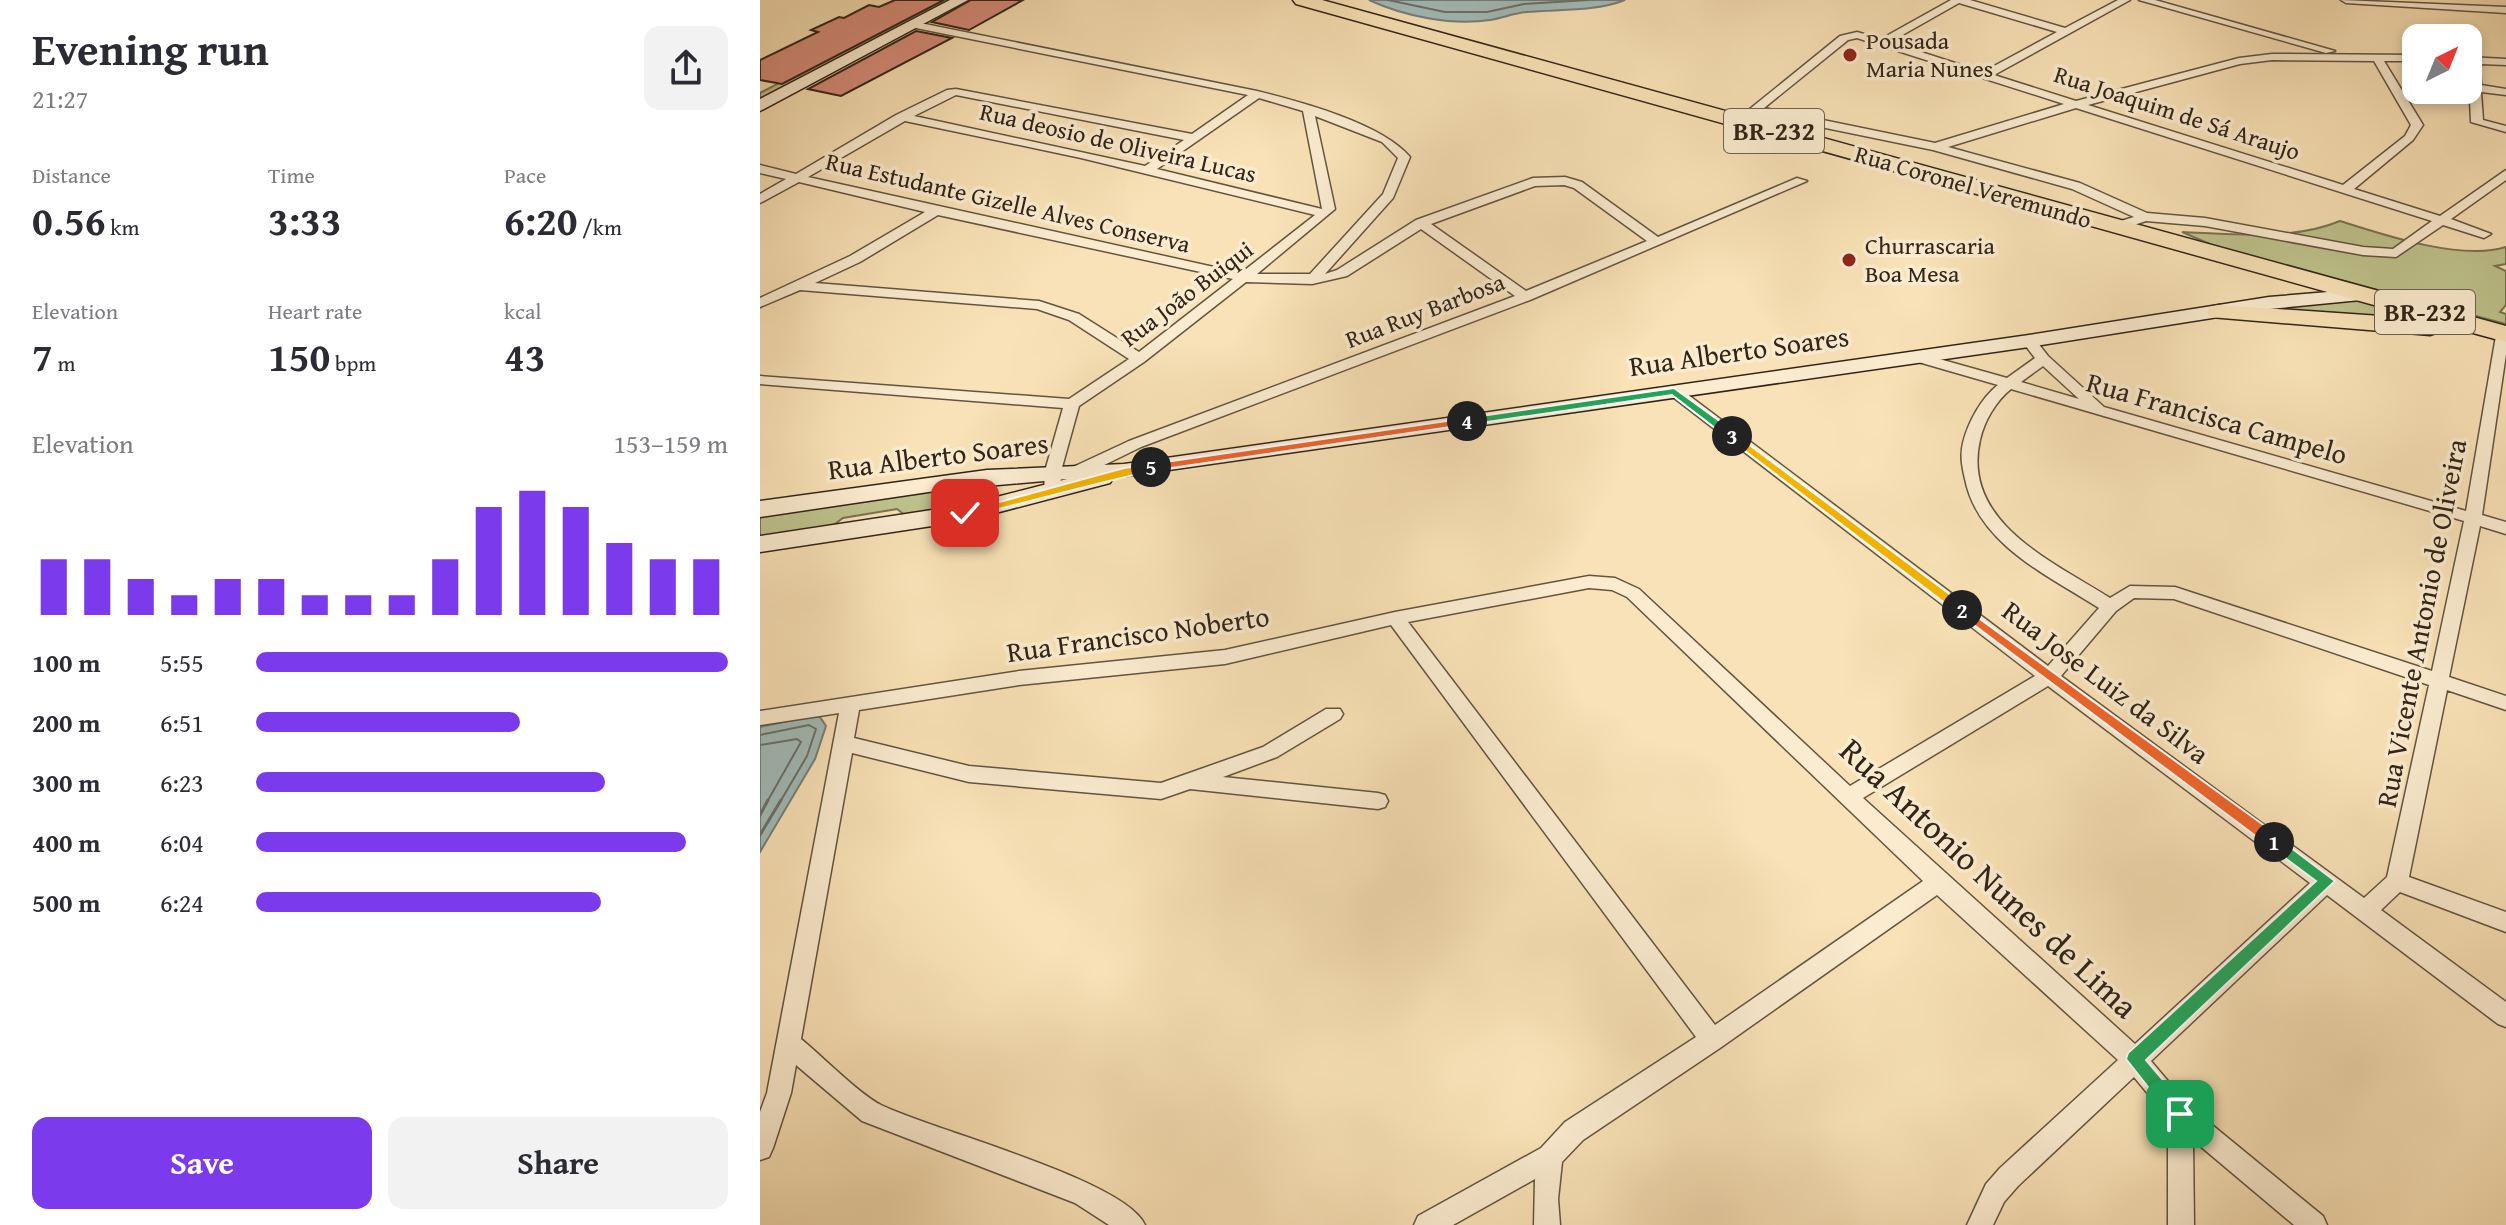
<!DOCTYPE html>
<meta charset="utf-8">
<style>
:root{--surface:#fff;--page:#f2f2f3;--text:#2b2b33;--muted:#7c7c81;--accent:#7c3aed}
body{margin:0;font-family:"Gentium Book Plus",serif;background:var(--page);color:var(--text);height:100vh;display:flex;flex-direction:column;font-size:30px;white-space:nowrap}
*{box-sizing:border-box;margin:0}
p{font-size:26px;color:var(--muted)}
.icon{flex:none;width:44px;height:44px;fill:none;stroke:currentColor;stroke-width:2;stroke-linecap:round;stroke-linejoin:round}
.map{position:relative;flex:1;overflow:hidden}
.side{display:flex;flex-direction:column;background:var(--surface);width:760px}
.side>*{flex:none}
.needle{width:52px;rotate:43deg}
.tools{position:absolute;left:1642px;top:24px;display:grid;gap:16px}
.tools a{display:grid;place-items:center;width:80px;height:80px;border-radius:16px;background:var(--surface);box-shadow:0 4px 12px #0003;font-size:40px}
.pin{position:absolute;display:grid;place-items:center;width:68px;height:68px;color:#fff;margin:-34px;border-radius:16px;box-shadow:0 4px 12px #0006}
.km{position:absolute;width:40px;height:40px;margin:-20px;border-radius:50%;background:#222;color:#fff;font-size:22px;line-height:40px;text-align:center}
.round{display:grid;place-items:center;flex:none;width:84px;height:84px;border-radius:16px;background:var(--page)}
.headline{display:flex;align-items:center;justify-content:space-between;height:136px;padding:0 32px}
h1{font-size:44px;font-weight:800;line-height:60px}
.stats{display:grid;grid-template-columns:repeat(3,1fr);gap:12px;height:136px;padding:8px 32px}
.stats div{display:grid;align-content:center}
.stats b{font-size:40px;font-weight:800}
.stats small{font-size:22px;font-weight:400}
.stats p{font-size:22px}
.chart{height:224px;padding:16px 32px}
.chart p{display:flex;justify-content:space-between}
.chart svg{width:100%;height:144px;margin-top:8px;stroke:var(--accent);stroke-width:6}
.cta{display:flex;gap:16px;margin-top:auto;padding:16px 32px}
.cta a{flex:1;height:92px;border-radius:16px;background:var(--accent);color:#fff;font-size:32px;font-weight:800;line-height:92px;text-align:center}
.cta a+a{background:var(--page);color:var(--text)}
ul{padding:0 32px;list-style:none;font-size:26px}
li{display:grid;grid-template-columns:128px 96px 1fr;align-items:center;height:60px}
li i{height:20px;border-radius:10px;background:var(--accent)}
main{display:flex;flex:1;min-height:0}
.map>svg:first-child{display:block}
.green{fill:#bfc38d;stroke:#787452;stroke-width:2}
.water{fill:#a2bbb9;stroke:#757f79;stroke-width:2}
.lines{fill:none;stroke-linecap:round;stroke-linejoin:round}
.shore-far1{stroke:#6a7068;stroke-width:2}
.shore{stroke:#6a7068;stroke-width:3}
.building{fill:#d78d7c;stroke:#312418;stroke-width:2}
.minor-casing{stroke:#635440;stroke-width:3}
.secondary-casing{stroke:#312418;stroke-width:3}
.trunk-casing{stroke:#312418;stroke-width:3}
.minor{fill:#fbecd0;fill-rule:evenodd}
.secondary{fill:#fbecd0;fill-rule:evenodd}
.trunk{fill:#f9e2b7;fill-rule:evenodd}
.split-1{fill:#22a559;stroke:#fff;stroke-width:2}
.split-2{fill:#f0652b;stroke:#fff;stroke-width:2}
.split-3{fill:#f5b400;stroke:#fff;stroke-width:2}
.split-4{fill:#22a559;stroke:#fff;stroke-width:2}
.split-5{fill:#f0652b;stroke:#fff;stroke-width:2}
.split-6{fill:#f5b400;stroke:#fff;stroke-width:2}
.poi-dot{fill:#8f2418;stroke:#fbecd0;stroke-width:3}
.labels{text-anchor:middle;stroke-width:7;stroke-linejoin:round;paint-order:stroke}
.far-poi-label{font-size:24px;fill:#312418;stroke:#fbecd0;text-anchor:start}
.far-street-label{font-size:24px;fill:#312418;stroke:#fbecd0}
.shield{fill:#fbecd0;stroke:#6e604f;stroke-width:2}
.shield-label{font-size:26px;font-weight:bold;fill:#312418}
.street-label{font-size:28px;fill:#312418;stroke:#fbecd0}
.near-street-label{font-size:34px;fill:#312418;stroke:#fbecd0}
</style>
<main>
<section class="side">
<div class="headline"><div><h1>Evening run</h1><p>21:27</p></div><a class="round"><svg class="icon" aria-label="share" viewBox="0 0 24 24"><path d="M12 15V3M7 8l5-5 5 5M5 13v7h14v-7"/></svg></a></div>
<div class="stats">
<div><p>Distance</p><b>0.56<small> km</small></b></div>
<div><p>Time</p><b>3:33</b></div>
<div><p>Pace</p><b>6:20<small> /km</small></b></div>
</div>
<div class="stats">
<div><p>Elevation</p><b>7<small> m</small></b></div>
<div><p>Heart rate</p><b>150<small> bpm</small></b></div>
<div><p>kcal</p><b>43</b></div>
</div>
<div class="chart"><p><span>Elevation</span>153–159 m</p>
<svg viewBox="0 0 160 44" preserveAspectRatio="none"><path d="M5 44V27M15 44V27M25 44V33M35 44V38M45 44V33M55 44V33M65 44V38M75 44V38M85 44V38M95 44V27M105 44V11M115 44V6M125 44V11M135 44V22M145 44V27M155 44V27"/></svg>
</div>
<ul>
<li><b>100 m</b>5:55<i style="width:100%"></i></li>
<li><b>200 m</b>6:51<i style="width:56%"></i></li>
<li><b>300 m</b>6:23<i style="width:74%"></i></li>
<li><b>400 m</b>6:04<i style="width:91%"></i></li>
<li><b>500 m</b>6:24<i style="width:73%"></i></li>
</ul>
<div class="cta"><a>Save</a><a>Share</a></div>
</section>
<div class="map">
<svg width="1746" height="1225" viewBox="0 0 1746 1225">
<rect width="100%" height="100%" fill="#f9e2b7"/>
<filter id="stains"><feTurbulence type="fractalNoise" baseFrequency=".0025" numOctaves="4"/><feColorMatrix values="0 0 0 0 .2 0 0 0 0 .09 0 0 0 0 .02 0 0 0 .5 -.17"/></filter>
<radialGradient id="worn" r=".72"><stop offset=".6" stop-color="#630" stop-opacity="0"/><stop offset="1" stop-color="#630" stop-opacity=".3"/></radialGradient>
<!-- green -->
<g class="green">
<path d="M179,0H198L0,103V93Z"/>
<path d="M1580,221C1624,235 1701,261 1746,247V264L1735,266L1746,271V305L1740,312L1746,314V324L1459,248L1422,232C1472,234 1532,241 1580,221Z"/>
<path d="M1553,300L1613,301L1686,321L1480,309Z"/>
<path d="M207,482L225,490L224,498L217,505L146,516L137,509L83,518L67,530L0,540V514Z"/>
</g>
<!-- water -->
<g class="water">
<path d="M609,0H865C834,12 800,9 767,12C754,13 743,18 730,20C691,26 644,16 609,0Z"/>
<path d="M48,717H60L66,726L55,759L0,852V727Z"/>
</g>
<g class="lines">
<!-- shore-far1 -->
<g class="shore-far1">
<path d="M628,0L685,12H727L764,4L829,0"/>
<path d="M0,735L49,725L56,729L47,756L20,802"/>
<path d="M0,745L37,739L41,742L7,802"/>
</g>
<!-- shore -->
<g class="shore">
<path d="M0,815L8,800"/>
<path d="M0,835L21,800"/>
</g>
</g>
<!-- building -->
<g class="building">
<path d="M135,0H184L22,84L0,80V60L58,32L51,30L79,17L84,18L109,5L119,7Z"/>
<path d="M211,0H263L209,30L172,22Z"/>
<path d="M156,31L192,38L81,96L48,89Z"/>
</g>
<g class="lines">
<!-- minor casing -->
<g class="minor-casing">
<g id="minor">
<path d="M1191,0H1210L1305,28L1358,0H1370L1234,75L1316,101L1479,58L1512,54L1656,55V61H1624L1663,125L1653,140L1594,189L1680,216L1746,170V180L1691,219L1731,234L1724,238L1683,225L1636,257L1603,255L1445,226L1386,221L1356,231L1351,230V224L1374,217L1312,189L1173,150L997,114L985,123L975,121L1080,36L1097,32L1121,39ZM1199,3L1297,32L1223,72L1130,42ZM1097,38L1304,104L1175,143L1004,108L1088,40ZM1512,60L1614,61L1651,125L1645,136L1583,185L1328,105L1480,64ZM1316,108L1672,221L1633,249L1603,247L1445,218L1387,213L1320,183L1188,147Z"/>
<path d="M1379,0H1395L1575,51L1566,53Z"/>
<path d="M1581,0L1746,7V13L1586,3Z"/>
<path d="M155,22L497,91C541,102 621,123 650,157L633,198L565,274L577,270L656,220L773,178L805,177L822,182L898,237L1037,178L1047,181L770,300L381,447L326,474L320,489H308L306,485L313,467L369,441L755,296L661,229L587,276L552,284L486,282L384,362L319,406L301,471L300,493L292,498L284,493L285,471L303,408L0,384V376L309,399L369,359L309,320L277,309L40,290L0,307V298L90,256L165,212L39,182L0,203V194L26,179L0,173V165L36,174L136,115L187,90L196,89L432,134L488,95L151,27L150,25ZM196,95L424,140L385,166L154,116ZM499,98L543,111L562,209L397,169ZM555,116L622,142L638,158L623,194L550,274H497L575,209ZM145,121L321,158L555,215L481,273L48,177ZM804,185L814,188L887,241L766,291L671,224L775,186ZM178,215L473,279L379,352L319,314L279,301L55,283L100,262Z"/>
<path d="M1708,57L1746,59V65L1720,64L1721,85L1746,89V95L1721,92L1723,120L1746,126V132L1711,122Z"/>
<path d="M1737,330H1746V354L1722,515L1746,522V534L1720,526L1689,677L1746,696V710L1687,690L1649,877L1746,912V932L1640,892L1621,910L1746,1002V1027L1738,1024L1567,895L1391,1061L1429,1106L1563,1216L1567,1225H1534L1433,1140L1434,1225H1408V1118L1374,1077L1258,1186L1244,1202L1233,1225H1207L1226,1184L1240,1168L1358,1060L1177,895L960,1048L823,1140L802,1162L798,1199L800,1225H774L775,1179L693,1225H654L658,1216L781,1148L805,1122L936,1037L631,625L465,664L259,685L99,710L94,738L209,766L401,783L503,747L566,709H580L583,714L580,719L517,757L463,777L618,793L625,795L628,801L625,807L618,809L430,789L401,799L209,782L92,753L41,1039C62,1056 99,1094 121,1105C172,1130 366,1180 385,1225H349L315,1203L102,1121L36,1065L31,1093L13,1148L9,1157L0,1160V1112L7,1093L79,713L0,725V711L259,671L465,650L635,612L829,576L855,578L879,589L1090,786L1275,676L909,394V388H919L1288,666L1339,608C1287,575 1218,544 1205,479C1202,466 1200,456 1203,443C1208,423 1221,398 1238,385L1148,359V353H1158L1247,378L1275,358L1262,341L1264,338H1274L1288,356L1344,407L1706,511ZM1283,366L1319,399L1261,382ZM1251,389L1704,521L1672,671L1415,587L1370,586L1350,598C1293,562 1201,522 1220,440C1224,421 1236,401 1251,389ZM829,588L852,590L867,597L1163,881L955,1025L648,622ZM1374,598L1414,599L1669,685L1627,877L1604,898L1301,676L1356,611ZM1288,686L1550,883L1375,1044L1103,798Z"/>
</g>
</g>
<!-- secondary casing -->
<g class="secondary-casing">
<g id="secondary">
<path d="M190,0H208L0,111V99Z"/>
<path d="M1604,289L1614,295L1611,299L1509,309L1269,347L353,478L350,483L205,521L0,552V536L205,505L307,479L182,490L0,517V501L227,470L364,464L1269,335L1509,297Z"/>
</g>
</g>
<!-- trunk casing -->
<g class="trunk-casing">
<path id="trunk" d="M533,0H562L1746,326V342L1680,324L1683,327L1679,332L1670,335L1450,317L1447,312L1450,307L1459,305L1664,319L536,4Z"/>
</g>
<!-- minor -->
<use href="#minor" class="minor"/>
<!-- secondary -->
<use href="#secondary" class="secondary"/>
<!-- trunk -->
<use href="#trunk" class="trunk"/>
</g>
<!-- split-1 -->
<path class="split-1" d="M1514,835L1575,881L1386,1060L1427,1108L1429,1114L1427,1120L1420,1122L1414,1120L1366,1059L1368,1053L1556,881L1509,846L1507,842Z"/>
<!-- split-2 -->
<path class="split-2" d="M1202,606L1520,837V846H1509L1198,613L1196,610Z"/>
<!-- split-3 -->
<path class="split-3" d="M972,432L1207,607V613H1198L968,438L967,436Z"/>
<!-- split-4 -->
<path class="split-4" d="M914,388L976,433V438H968L912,395L707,425L702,421L707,418Z"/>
<!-- split-5 -->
<path class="split-5" d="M707,418L711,419V424L391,471L386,467L391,464Z"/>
<!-- split-6 -->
<path class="split-6" d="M391,464L397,467L396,470C332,484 269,502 205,517L199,513L364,468Z"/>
<!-- markers -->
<g class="poi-dot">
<circle cx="1090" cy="55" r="8"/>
<circle cx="1089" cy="260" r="8"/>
</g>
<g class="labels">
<!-- far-poi labels -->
<g class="far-poi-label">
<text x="1106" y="49">Pousada<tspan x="1106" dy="28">Maria Nunes</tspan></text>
<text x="1105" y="254">Churrascaria<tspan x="1105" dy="28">Boa Mesa</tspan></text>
</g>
<!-- far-street labels -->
<g class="far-street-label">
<text transform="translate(1417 113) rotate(18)" y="8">Rua Joaquim de Sá Araujo</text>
<text transform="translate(358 143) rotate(13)" y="8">Rua deosio de Oliveira Lucas</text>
<text transform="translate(1213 187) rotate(16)" y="8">Rua Coronel Veremundo</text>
<text transform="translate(248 203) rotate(13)" y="8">Rua Estudante Gizelle Alves Conserva</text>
<text transform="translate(427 294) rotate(-37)" y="8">Rua João Buiqui</text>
<text transform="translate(665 311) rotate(-21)" y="8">Rua Ruy Barbosa</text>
</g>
<!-- shield labels -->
<g class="shield">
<rect x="964" y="109" width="100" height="44" rx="6"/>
<rect x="1615" y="290" width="100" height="44" rx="6"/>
</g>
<g class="shield-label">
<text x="1014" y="140">BR-232</text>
<text x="1665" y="321">BR-232</text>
</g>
<!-- street labels -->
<g class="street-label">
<text transform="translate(979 351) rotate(-8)" y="10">Rua Alberto Soares</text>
<text transform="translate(1457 418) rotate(16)" y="10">Rua Francisca Campelo</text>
<text transform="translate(178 456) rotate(-7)" y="10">Rua Alberto Soares</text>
<text transform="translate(1661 623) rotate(-79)" y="10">Rua Vicente Antonio de Oliveira</text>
<text transform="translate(378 634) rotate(-8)" y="10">Rua Francisco Noberto</text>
<text transform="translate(1346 682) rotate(37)" y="10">Rua Jose Luiz da Silva</text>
</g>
<!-- near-street labels -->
<g class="near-street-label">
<text transform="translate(1229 878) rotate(43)" y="12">Rua Antonio Nunes de Lima</text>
</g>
</g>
<rect width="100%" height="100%" filter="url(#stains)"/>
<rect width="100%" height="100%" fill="url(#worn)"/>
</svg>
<div class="tools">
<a><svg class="needle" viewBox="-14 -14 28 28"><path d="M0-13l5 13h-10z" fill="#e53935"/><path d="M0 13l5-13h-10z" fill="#7c7c81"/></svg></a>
</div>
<div class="pin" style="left:1420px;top:1114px;background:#1e9e55"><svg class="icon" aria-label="arrive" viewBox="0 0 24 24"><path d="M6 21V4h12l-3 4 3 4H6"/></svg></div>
<div class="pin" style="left:205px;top:513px;background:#d93025"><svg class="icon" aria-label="check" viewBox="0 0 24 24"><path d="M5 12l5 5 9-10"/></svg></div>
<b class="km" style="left:1514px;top:842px">1</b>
<b class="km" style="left:1202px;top:610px">2</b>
<b class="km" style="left:972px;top:436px">3</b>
<b class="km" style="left:707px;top:421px">4</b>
<b class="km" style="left:391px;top:467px">5</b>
</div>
</main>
